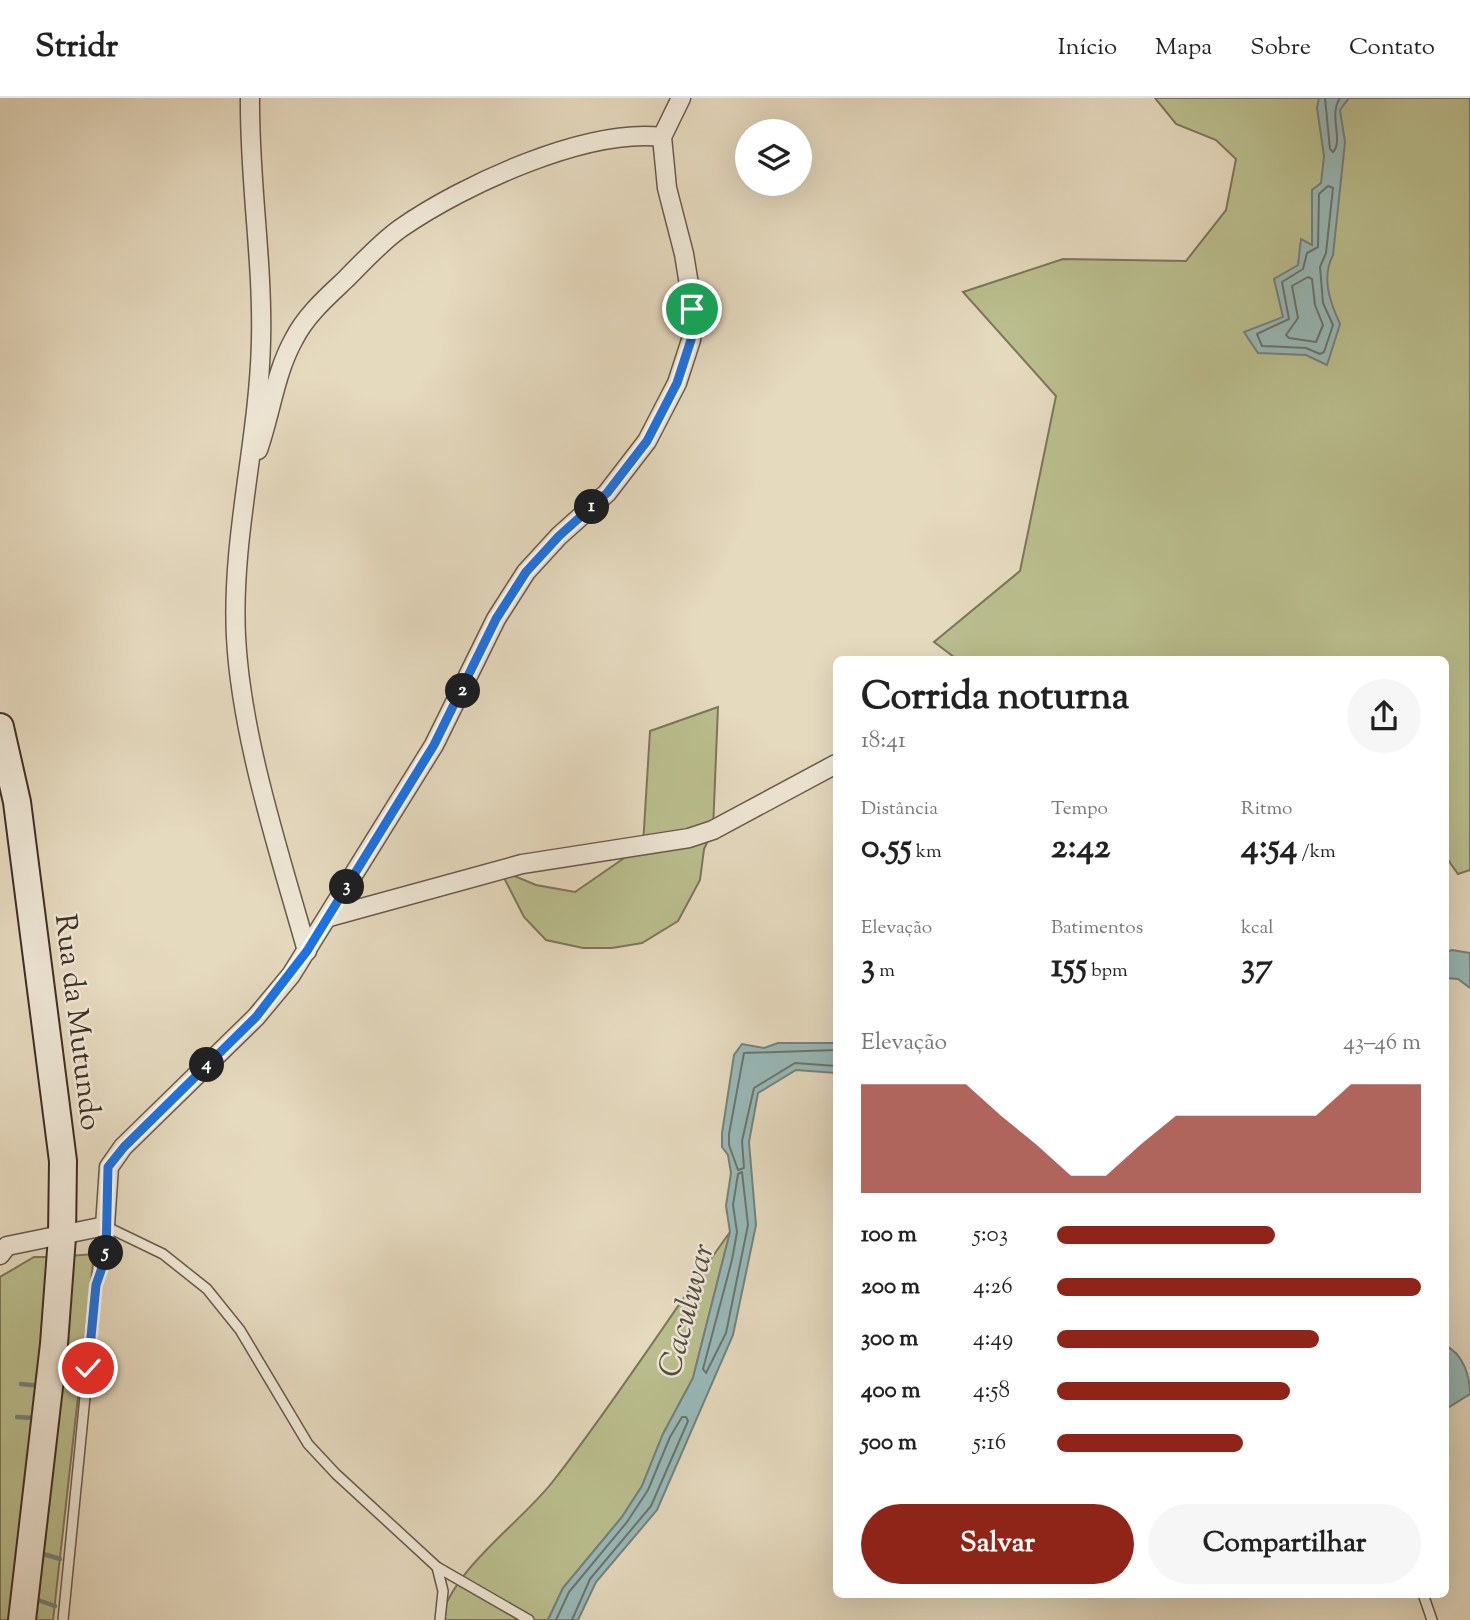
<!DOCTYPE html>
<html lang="pt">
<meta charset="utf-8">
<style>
:root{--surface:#fff;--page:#f6f6f6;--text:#222;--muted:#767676;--line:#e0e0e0;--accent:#8f2418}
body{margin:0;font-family:"Sorts Mill Goudy",serif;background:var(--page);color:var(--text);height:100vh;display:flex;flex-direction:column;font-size:26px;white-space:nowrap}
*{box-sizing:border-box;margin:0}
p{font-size:23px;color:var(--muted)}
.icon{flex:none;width:38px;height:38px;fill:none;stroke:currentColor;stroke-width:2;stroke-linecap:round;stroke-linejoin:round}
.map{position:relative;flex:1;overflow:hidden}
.panel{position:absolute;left:833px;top:558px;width:616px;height:942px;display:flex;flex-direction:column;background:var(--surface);border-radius:10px;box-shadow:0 7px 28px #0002}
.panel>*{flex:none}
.fabs{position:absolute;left:735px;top:21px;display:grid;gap:14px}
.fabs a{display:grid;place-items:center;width:77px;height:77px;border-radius:50%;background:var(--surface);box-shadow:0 7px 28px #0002;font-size:35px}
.pin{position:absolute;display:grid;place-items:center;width:60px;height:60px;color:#fff;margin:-30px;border:4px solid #fff;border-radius:50%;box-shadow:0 2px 7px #0007}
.km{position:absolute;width:35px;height:35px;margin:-18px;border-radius:50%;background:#222;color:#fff;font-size:19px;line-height:35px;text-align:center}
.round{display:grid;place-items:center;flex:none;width:74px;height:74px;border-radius:37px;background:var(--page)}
.headline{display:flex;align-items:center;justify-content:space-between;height:119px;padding:0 28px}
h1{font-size:38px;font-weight:700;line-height:52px}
.metrics{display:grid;grid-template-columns:repeat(3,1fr);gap:10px;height:119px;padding:7px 28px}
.metrics div{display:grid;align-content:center}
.metrics b{font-size:35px;font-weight:700}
.metrics small{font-size:19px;font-weight:400}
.metrics p{font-size:19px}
.chart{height:196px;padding:14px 28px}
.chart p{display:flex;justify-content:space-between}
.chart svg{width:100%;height:126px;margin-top:7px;fill:var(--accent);opacity:.7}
.button{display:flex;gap:14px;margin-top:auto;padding:14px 28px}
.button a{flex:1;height:80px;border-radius:42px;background:var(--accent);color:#fff;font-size:28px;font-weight:700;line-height:80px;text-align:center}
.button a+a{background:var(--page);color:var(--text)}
ul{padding:0 28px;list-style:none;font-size:23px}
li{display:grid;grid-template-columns:112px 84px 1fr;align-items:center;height:52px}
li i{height:18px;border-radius:9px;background:var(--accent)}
header{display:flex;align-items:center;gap:42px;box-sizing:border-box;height:98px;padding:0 35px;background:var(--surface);border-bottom:2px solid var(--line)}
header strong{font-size:33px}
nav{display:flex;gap:38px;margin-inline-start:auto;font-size:24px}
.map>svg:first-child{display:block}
.green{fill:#babe8e;stroke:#7c765a;stroke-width:2}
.water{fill:#98b9b8;stroke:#74827d;stroke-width:2}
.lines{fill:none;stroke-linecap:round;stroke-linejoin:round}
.shore{stroke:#6c746e;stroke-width:2}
.stream{stroke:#74827d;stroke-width:4.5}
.lane-casing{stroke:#685a4b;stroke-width:12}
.street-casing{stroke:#685a4b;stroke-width:21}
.secondary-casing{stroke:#3f2f25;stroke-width:30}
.lane{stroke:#eee6d5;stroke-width:9}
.street{stroke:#eee6d5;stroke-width:18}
.secondary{stroke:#eee6d5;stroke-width:26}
.route-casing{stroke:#fff;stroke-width:14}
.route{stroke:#1a73e8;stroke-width:9}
.labels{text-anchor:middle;stroke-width:5;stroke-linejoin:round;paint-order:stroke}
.street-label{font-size:30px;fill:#3f2f25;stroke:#eee6d5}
.water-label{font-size:32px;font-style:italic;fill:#514b42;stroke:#eee6d5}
</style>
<header>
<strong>Stridr</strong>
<nav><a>Início</a><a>Mapa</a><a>Sobre</a><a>Contato</a></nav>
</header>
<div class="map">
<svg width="1470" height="1522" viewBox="0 0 1470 1522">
<rect width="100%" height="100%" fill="#e5d9be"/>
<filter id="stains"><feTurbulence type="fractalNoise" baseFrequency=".00286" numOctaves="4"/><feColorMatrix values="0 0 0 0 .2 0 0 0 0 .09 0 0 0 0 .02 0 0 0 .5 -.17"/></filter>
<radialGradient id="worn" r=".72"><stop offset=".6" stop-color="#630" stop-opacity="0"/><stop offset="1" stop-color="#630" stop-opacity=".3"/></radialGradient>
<!-- green -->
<g class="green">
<path d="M1155,0H1470V772L1458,776L1446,759V562H958L934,544L1020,473L1056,298L963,194L1063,161L1186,163L1226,112L1236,61L1216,42L1176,26Z"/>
<path d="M718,609L713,732L704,751L700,782L678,823L642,845L612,850H583L546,842L524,819L500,772L536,787L575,794L643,747L650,633Z"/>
<path d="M730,1134L693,1280L663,1336L642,1388L622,1419L563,1490L548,1522H440C455,1468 521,1425 554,1382C616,1302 671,1216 730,1134Z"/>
<path d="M94,1156L53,1522H32L69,1158Z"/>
<path d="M34,1159H52L15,1522H0V1179Z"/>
</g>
<!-- water -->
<g class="water">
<path d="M1319,0H1349L1340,12L1345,44L1333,157C1321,180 1330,204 1340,226L1327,267L1306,257L1258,255L1244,234L1283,219L1274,181L1298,167L1301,141L1312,147V92L1321,85L1324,58L1317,10Z"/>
<path d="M1452,852L1470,855V890L1458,881L1446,880V854Z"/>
<path d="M778,945H836V975L796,972L758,995L749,1044L756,1127L733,1237L657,1412L596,1484L578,1522H548L563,1490L622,1419L642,1388L663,1336L693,1280L730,1134L726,1108L731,1075L728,1057L722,1049V1035L734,957L742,946L764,950Z"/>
<path d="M1446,1248C1463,1256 1470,1278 1470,1296L1446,1311Z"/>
</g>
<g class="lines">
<!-- shore -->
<g class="shore">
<path d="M1325,0L1330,51L1333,54C1344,42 1328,18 1340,0"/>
<path d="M1328,88L1333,90L1326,155L1320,169L1323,205L1333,227L1324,254L1320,256L1306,250L1262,248L1257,236L1289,221L1282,184L1303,171L1307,155L1318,149L1319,96Z"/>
<path d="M1308,179L1312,181L1315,207L1323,227L1316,244L1289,240L1286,237L1298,220L1292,188Z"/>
<path d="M836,952L744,955L729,1036V1047L738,1072L744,1070L742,1043L754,990L795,965L836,968"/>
<path d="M742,1074L748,1127L726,1235L706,1275L703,1271L732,1162L737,1134L733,1107L738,1076Z"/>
<path d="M556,1522L569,1494L627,1424L648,1392L670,1339L682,1319H686L688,1323L651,1408L590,1481L572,1522"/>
</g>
<!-- stream -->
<g class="stream">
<path d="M21,1286L42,1288"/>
<path d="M17,1319L35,1320"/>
<path d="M40,1455L60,1461"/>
<path d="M35,1501L55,1508"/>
</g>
<!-- lane casing -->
<g class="lane-casing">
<g id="lane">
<path d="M437,1469L443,1493L440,1522"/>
<path d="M1423,1496L1432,1522"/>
<path d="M63,1522L96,1187L106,1158L105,1128L163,1156L207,1191L240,1232L308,1346L336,1376L437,1469L529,1522"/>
</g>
</g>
<!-- street casing -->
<g class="street-casing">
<g id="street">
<path d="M250,0C249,81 263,162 261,243C259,342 231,439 236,539C241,639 280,757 307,853"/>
<path d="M258,352C271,315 275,275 294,241C306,217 327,199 346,181C363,164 381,144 401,130C463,87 586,30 662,39"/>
<path d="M329,819L522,766L689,740L713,732L836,666"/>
<path d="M0,1157L7,1148L105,1128L109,1069L123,1049L256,919L291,877L434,647L496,521L526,474L559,438L607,395L647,343L677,285L691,242L693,211L684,156L667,90L662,39L681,0"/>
</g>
</g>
<!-- secondary casing -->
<g class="secondary-casing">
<path id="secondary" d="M0,629L17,704L63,1063L62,1139L54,1246L22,1522"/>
</g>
<!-- lane -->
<use href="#lane" class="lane"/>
<!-- street -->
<use href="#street" class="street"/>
<!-- secondary -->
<use href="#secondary" class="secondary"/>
</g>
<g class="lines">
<!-- route casing -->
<g class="route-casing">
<path id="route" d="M88,1270L96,1187L106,1158L108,1069L124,1049L256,919L307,853L434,647L496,521L526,474L559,438L607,395L647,343L677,285L691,242L692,211"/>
</g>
<!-- route -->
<use href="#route" class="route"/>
</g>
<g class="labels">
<!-- street labels -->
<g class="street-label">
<text transform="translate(79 924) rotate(83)" y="10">Rua da Mutundo</text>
</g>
<!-- water labels -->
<g class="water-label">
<text transform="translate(685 1212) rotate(-75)" y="11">Caculuvar</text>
</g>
</g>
<rect width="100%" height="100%" filter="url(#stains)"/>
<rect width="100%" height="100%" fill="url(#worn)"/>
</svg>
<div class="fabs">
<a><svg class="icon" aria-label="layers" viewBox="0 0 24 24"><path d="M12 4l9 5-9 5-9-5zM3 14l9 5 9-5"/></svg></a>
</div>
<div class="pin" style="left:692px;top:211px;background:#1e9e55"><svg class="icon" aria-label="arrive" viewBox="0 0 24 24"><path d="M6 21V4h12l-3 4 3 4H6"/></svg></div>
<div class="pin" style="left:88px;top:1270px;background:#d93025"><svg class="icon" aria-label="check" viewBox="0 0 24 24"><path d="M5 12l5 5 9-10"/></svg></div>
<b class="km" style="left:592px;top:409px">1</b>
<b class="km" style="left:463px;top:593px">2</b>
<b class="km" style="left:347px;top:789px">3</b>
<b class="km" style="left:207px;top:967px">4</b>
<b class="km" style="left:106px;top:1155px">5</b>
<section class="panel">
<div class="headline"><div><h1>Corrida noturna</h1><p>18:41</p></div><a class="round"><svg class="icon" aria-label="share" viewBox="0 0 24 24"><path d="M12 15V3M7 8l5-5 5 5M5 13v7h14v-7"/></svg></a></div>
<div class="metrics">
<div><p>Distância</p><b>0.55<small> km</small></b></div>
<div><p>Tempo</p><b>2:42</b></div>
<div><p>Ritmo</p><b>4:54<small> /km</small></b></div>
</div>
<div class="metrics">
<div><p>Elevação</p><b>3<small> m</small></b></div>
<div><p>Batimentos</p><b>155<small> bpm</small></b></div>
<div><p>kcal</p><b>37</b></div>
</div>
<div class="chart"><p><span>Elevação</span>43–46 m</p>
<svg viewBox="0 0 160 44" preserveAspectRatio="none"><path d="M0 44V6L10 6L20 6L30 6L40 17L50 27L60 38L70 38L80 27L90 17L100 17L110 17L120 17L130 17L140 6L150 6L160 6V44z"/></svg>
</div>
<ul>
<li><b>100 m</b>5:03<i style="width:60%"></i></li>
<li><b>200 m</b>4:26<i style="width:100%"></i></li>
<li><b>300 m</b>4:49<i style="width:72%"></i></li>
<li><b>400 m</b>4:58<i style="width:64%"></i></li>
<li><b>500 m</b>5:16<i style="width:51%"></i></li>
</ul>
<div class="button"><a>Salvar</a><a>Compartilhar</a></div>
</section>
</div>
